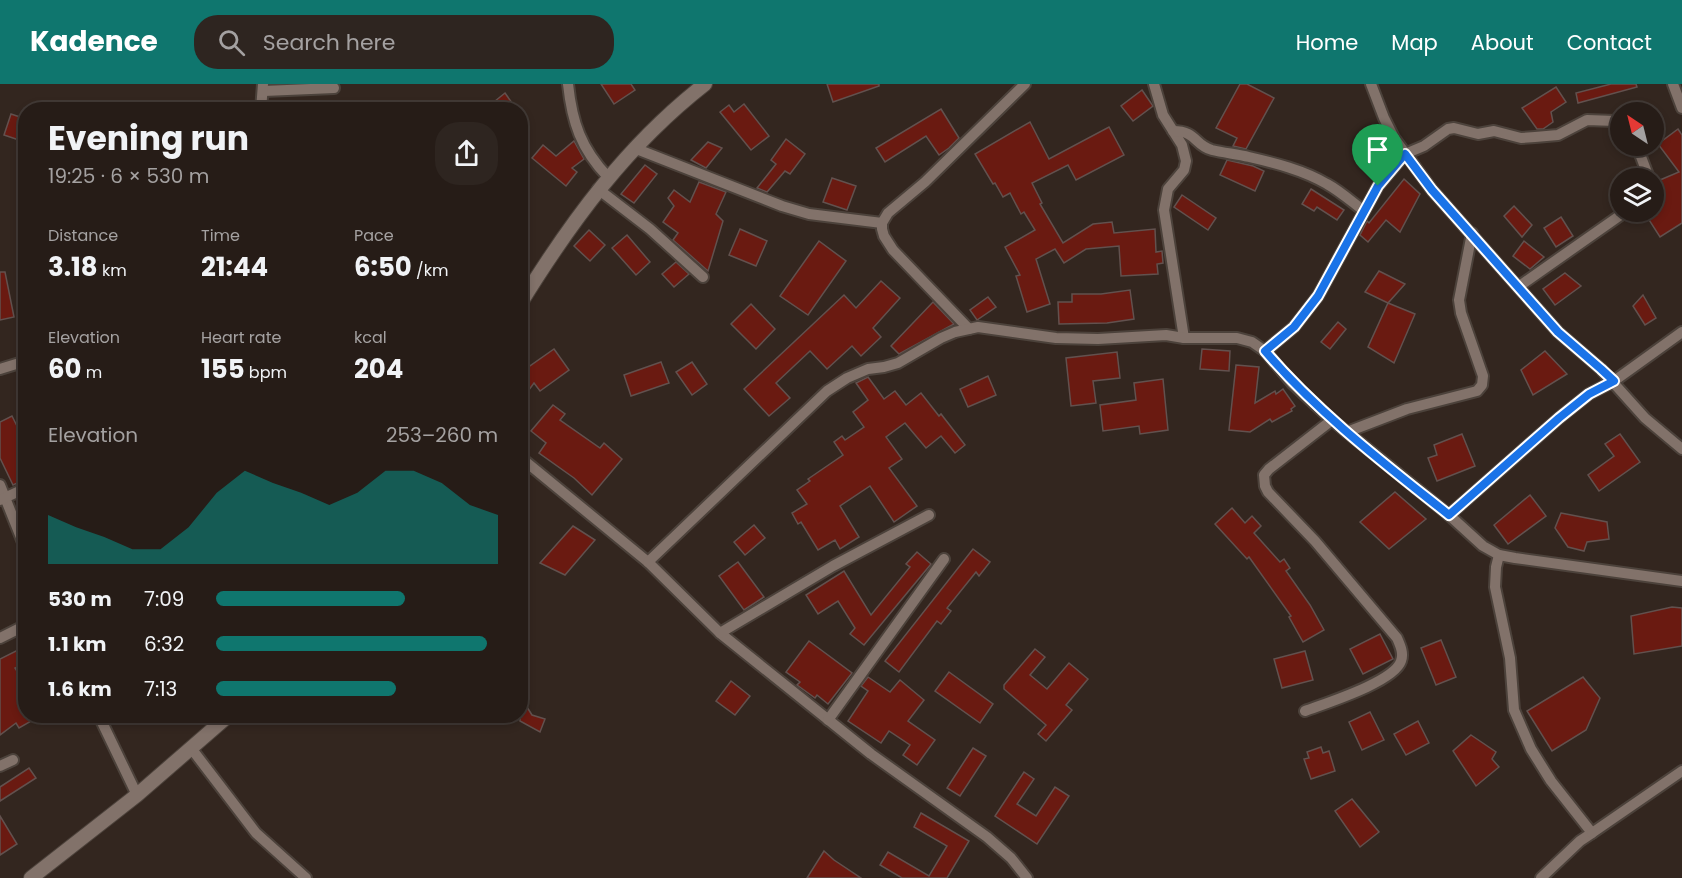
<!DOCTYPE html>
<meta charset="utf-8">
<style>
:root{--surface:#261c17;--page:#2e2520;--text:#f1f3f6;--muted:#a4a1a1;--line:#423a36;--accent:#0f766e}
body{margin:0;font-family:Poppins,sans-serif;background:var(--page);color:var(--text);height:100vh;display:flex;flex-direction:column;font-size:22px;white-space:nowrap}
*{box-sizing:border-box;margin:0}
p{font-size:20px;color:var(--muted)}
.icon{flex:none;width:33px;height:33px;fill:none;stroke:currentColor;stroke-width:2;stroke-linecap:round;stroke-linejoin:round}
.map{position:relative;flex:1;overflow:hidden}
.side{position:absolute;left:18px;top:18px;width:510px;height:621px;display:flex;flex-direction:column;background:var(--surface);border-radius:24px;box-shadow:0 3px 9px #0003,0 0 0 2px var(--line)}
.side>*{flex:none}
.needle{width:39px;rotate:325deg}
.controls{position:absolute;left:1610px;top:18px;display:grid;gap:12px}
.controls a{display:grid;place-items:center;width:54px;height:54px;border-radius:50%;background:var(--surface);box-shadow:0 3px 9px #0003,0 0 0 2px var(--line);font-size:30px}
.pin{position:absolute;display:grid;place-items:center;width:51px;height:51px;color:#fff;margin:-62px -26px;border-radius:50% 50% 50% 0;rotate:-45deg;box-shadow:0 0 6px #0007}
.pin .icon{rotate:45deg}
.round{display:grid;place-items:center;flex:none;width:63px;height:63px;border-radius:24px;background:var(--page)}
.summary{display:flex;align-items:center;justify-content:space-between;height:102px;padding:0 30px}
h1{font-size:33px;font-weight:700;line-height:45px}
.metrics{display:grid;grid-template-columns:repeat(3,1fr);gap:9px;height:102px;padding:6px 30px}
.metrics div{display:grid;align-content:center}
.metrics b{font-size:26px;font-weight:700}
.metrics small{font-size:16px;font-weight:400}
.metrics p{font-size:16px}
.chart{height:168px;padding:12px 30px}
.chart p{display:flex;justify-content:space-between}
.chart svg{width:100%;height:108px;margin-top:6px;fill:var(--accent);opacity:.7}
ul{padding:0 30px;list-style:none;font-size:20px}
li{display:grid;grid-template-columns:96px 72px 1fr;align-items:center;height:45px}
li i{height:15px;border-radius:8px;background:var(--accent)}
header{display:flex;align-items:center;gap:36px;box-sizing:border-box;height:84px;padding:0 30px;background:var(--accent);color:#fff}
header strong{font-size:28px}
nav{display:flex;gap:33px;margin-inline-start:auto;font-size:21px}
.search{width:420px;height:54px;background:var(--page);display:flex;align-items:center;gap:15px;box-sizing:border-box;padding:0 21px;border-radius:24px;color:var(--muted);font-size:22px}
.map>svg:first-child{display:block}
.building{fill:#6a1a11;stroke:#62514e;stroke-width:1.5}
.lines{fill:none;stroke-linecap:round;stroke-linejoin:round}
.minor-casing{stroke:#4c423b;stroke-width:14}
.tertiary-casing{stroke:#4c423b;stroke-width:16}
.minor{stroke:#82726a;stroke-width:10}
.tertiary{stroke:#82726a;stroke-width:14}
.route-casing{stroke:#fff;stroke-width:12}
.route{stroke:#1a73e8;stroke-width:8}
</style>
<header>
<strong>Kadence</strong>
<div class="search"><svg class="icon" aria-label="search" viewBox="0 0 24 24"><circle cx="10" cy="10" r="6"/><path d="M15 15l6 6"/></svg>Search here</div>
<nav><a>Home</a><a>Map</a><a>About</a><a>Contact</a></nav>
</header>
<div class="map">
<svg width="1682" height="794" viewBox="0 0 1682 794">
<rect width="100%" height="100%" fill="#33261f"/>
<!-- building -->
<g class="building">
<path d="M601,0H631L635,6L614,20Z"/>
<path d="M827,0H879V2L833,18Z"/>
<path d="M1240,0H1247L1274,14L1246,65L1233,62L1237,54L1216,44Z"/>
<path d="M1611,0H1636L1637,3L1578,19L1576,9Z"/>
<path d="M1556,3L1566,18L1551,28L1553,38L1543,45H1537L1522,24Z"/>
<path d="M1142,6L1153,22L1133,37L1121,22Z"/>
<path d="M505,9L517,26H484Z"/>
<path d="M744,20L769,52L751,66L720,28L729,21L734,28Z"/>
<path d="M941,25L959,54L949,64L939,71L926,52L885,78L876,64Z"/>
<path d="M11,30L26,35L19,56L4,51Z"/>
<path d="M1030,38L1049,75L1109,43L1124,71L1076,96L1068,81L1032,99L1042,119L1040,120L1063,159L1093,140L1112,138L1114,149L1155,145L1156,168L1162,167L1163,179L1157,180L1158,190L1121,192L1119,162L1086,165L1064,179L1055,165L1036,175L1050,220L1027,228L1016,192L1020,191L1005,163L1035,146L1024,128L1021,130L1010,109L1003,113L995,99L993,100L975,70Z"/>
<path d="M1678,45L1682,51V139L1660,153L1644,128H1653V113L1664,106L1660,96L1679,88L1658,60Z"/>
<path d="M786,55L805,70L790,90L785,87L767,108L757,104L776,80L771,76Z"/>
<path d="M574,57L584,75L572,84L577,88L566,102L532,74L543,61L556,72Z"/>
<path d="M708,58L722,64L706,84L691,76Z"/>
<path d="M1227,76L1253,82L1264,87L1255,107L1220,91Z"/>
<path d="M645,81L657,90L634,119L621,110Z"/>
<path d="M832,94L856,102L847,126L823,118Z"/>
<path d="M1404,95L1420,110L1400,148L1386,136L1368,158L1360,151L1367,137L1369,139Z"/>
<path d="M699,98L726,108L716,130L723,137L708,187L673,156L678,149L663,138L674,122L668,114L674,106L690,118Z"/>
<path d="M1311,105L1344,126L1337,136L1317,123L1314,127L1302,120Z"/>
<path d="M1182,111L1216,134L1208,146L1174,123Z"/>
<path d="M1514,122L1532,141L1522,153L1504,132Z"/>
<path d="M1561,133L1573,152L1556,163L1544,144Z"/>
<path d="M740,145L767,157L756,182L729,171Z"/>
<path d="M589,146L605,161L590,177L574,162Z"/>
<path d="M627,151L650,178L636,191L612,164Z"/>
<path d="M819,157L846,177L808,231L780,212Z"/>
<path d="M1524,157L1544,173L1530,185L1513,172Z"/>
<path d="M676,178L689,190L674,203L662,190Z"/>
<path d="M1379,187L1405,200L1388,219L1365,208Z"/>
<path d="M0,188H5L14,233L0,236Z"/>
<path d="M1565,189L1581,202L1555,221L1543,205Z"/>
<path d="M881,197L900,214L873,244L881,253L861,272L852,262L827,285L810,267L776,299L790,314L769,332L744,305L844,211L856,224Z"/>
<path d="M1130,206L1134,235L1107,239L1059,240L1058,218H1072V210H1101Z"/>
<path d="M1643,211L1656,234L1645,241L1633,222Z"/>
<path d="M988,213L996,223L977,236L970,226Z"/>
<path d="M933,218L954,240L899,270L891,262Z"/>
<path d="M1388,219L1415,230L1394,279L1368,263Z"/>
<path d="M751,220L775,245L756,265L731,240Z"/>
<path d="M1338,238L1346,245L1330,265L1321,258Z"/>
<path d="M554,265L569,286L540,307L534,299L520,318V289Z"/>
<path d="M1202,265L1230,267L1229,287L1200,285Z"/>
<path d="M1545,267L1567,290L1533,311L1521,286Z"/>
<path d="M1117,268L1120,294L1093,297L1096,319L1071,322L1066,274Z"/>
<path d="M661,278L669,299L631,312L624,291Z"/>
<path d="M692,278L707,300L692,311L676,288Z"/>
<path d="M1236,281L1259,283L1255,319L1275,307L1276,310L1283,305L1295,322L1291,325L1292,327L1272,338L1270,335L1250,348L1229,346Z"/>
<path d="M988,292L996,311L968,323L960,305Z"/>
<path d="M868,293L884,315L895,307L906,321L921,309L939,332L941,330L965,361L955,369L941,352L926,364L905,339L886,353L902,375L889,384L917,422L894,438L870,402L840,422L859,453L840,465L835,456L818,466L801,438L798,440L792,429L807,420L797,406L810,397L808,395L843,371L834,358L842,352L845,356L864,343L853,328L868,316L856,299Z"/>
<path d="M1163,295L1168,346L1140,350L1139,342L1103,347L1100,321L1136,316L1134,299Z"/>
<path d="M553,321L565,330L560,336L600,364L604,359L622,375L592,411L574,394L539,369L546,359L531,347Z"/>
<path d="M12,332L21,350L26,348V395L13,401L0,374V338Z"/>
<path d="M1462,350L1475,382L1437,397L1428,374L1437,371L1434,361Z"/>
<path d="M1620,350L1640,378L1599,407L1588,391L1614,372L1605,360Z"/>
<path d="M1395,408L1426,435L1389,465L1360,438Z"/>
<path d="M1530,411L1546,432L1508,460L1494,441Z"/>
<path d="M1232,424L1245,439L1252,432L1261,442L1254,449L1280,478L1284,475L1290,484L1286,487L1310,521L1324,546L1303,558L1289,533L1291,532L1249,473L1247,475L1215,440Z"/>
<path d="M1561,429L1607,438L1609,455L1587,458L1584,467L1568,463L1555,444Z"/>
<path d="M754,441L765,454L745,471L734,458Z"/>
<path d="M573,442L595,456L565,491L540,479Z"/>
<path d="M973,465L990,478L979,492L976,488L947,524L951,527L941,540L937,537L899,588L885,577Z"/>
<path d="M917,468L931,480L864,561L850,550L855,544L838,517L818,530L806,511L844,487L871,531L910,483L906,480Z"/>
<path d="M738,478L764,513L744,526L719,492Z"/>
<path d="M1672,523L1682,524V562L1634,570L1631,532Z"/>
<path d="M1380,550L1393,575L1363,590L1350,565Z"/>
<path d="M1441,556L1456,593L1436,601L1421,564Z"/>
<path d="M809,557L852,589L828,620L817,611L815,614L797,601L800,598L786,588Z"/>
<path d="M26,562V579L15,584L26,601V632H40L19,644L16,639L0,651V575Z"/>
<path d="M1035,565L1045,573L1030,591L1047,605L1069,579L1088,595L1066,621L1072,626L1046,657L1038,650L1046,641L1004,605V601Z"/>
<path d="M1305,567L1313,596L1282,604L1274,575Z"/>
<path d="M949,588L993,620L980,639L935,607Z"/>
<path d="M868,593L890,608L900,596L924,616L908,637L935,656L917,681L903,671L910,661L889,647L881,659L848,637L868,607L861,602Z"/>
<path d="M1583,593L1600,614L1586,646L1552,667L1527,627Z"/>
<path d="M731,597L750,612L735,631L716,617Z"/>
<path d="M520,612L532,631L545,635L540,648L520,637Z"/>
<path d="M1370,628L1384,656L1362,666L1349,638Z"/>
<path d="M1418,637L1429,659L1406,671L1394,650Z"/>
<path d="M1471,651L1496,668L1492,675L1499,683L1476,702L1453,667Z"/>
<path d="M1321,663L1323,669L1329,667L1335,687L1311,695L1304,675L1309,674L1307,668Z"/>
<path d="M973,664L986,672L960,712L947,704Z"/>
<path d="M29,684L36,694L0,717V703Z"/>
<path d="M1024,688L1034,695L1017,720L1036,732L1055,703L1069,712L1037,760L995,732Z"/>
<path d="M1352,715L1379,748L1360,763L1335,727Z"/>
<path d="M921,729L969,757L947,794H902L880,781L888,768L929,792L947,762L914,743Z"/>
<path d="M0,732L17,760L0,771Z"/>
<path d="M824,767L834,776L861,794H807Z"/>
</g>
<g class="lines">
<!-- minor casing -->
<g class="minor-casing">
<g id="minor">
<path d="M568,0C572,38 581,65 608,93"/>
<path d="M1154,0L1163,31L1182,61L1186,77L1184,86L1168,105L1164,126L1184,254"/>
<path d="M1371,0L1384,34L1394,54L1432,106L1558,248L1601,285L1645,334L1682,365"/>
<path d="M1673,0L1682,24"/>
<path d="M264,7L334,4"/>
<path d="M261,26L263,0"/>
<path d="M1173,47C1197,47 1194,61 1212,66C1224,69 1237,70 1249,73C1275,79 1303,86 1327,100C1340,107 1352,118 1364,127"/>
<path d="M1637,62L1649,94"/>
<path d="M634,64L782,122L809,130L882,139"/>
<path d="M598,105L650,145L703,193"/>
<path d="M1518,203L1625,128"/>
<path d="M969,245L893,166L884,152L882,145V139L888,129L925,98L1025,0"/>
<path d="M1265,267L1294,243L1318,212L1378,102L1405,70L1424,62L1448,45L1454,44L1478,50L1494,47L1521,54L1535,53L1558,51L1587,36L1615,37L1620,39"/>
<path d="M0,285L26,277"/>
<path d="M1347,348L1407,325L1477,307L1482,301L1483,292L1461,229L1459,216L1472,149"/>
<path d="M520,373L648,478L720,549L871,670L987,753L1011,774L1027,794"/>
<path d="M0,401L26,466"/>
<path d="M0,416L26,404"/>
<path d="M1449,431L1559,334L1589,310L1614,297L1682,248"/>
<path d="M1499,471L1496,483L1495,503L1510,574L1514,626L1531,665L1551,697L1592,749L1580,757L1541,794"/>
<path d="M648,478L827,307L847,294L868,285L884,283L898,279L941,254L955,248L978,243L1056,254L1098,255L1166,251L1184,254H1237L1252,258L1265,267L1292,299L1332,336L1449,431L1483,462L1499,471L1515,474L1682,497"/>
<path d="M720,549L833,482L929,431"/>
<path d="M0,554L26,541"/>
<path d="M1305,627C1326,619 1394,598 1401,577C1404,569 1400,561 1397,554L1315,457L1268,408L1265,402L1264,391L1269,385L1332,336"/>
<path d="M99,632L137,711"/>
<path d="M828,636L944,475"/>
<path d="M191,664L256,749L306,794"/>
<path d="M0,682L13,676"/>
<path d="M1592,749L1682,687"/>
</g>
</g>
<!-- tertiary casing -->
<g class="tertiary-casing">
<g id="tertiary">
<path d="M520,220C572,136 627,61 705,0"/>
<path d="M31,794L137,711L228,632"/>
</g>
</g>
<!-- minor -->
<use href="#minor" class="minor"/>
<!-- tertiary -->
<use href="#tertiary" class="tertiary"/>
</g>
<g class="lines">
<!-- route casing -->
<g class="route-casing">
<path id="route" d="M1405,70L1432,106L1558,248L1601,285L1614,297L1589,310L1559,334L1449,431C1385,380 1319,330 1265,267L1294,243L1318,212L1378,102Z"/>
</g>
<!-- route -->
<use href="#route" class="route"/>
</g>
</svg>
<div class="controls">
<a><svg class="needle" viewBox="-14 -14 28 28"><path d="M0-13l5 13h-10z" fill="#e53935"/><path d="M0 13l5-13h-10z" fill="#a4a1a1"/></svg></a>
<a><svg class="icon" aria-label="layers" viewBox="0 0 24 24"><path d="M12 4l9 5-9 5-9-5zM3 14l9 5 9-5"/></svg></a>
</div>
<div class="pin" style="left:1378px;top:102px;background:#1e9e55"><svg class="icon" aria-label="arrive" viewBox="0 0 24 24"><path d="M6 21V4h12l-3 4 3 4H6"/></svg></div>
<section class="side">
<div class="summary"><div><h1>Evening run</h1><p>19:25 · 6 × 530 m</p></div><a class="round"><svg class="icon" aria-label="share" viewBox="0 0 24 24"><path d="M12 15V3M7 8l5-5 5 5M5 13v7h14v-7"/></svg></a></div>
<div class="metrics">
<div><p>Distance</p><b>3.18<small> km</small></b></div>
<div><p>Time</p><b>21:44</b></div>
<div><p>Pace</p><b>6:50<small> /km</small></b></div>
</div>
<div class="metrics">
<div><p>Elevation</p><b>60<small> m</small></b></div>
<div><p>Heart rate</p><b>155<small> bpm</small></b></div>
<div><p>kcal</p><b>204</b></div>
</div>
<div class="chart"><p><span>Elevation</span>253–260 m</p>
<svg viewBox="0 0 160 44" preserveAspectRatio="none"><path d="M0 44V24L10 29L20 33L30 38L40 38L50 29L60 15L70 6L80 11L90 15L100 20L110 15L120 6L130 6L140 11L150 20L160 24V44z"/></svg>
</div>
<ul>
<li><b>530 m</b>7:09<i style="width:67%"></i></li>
<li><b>1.1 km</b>6:32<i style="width:96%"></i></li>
<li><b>1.6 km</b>7:13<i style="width:64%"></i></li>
</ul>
</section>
</div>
